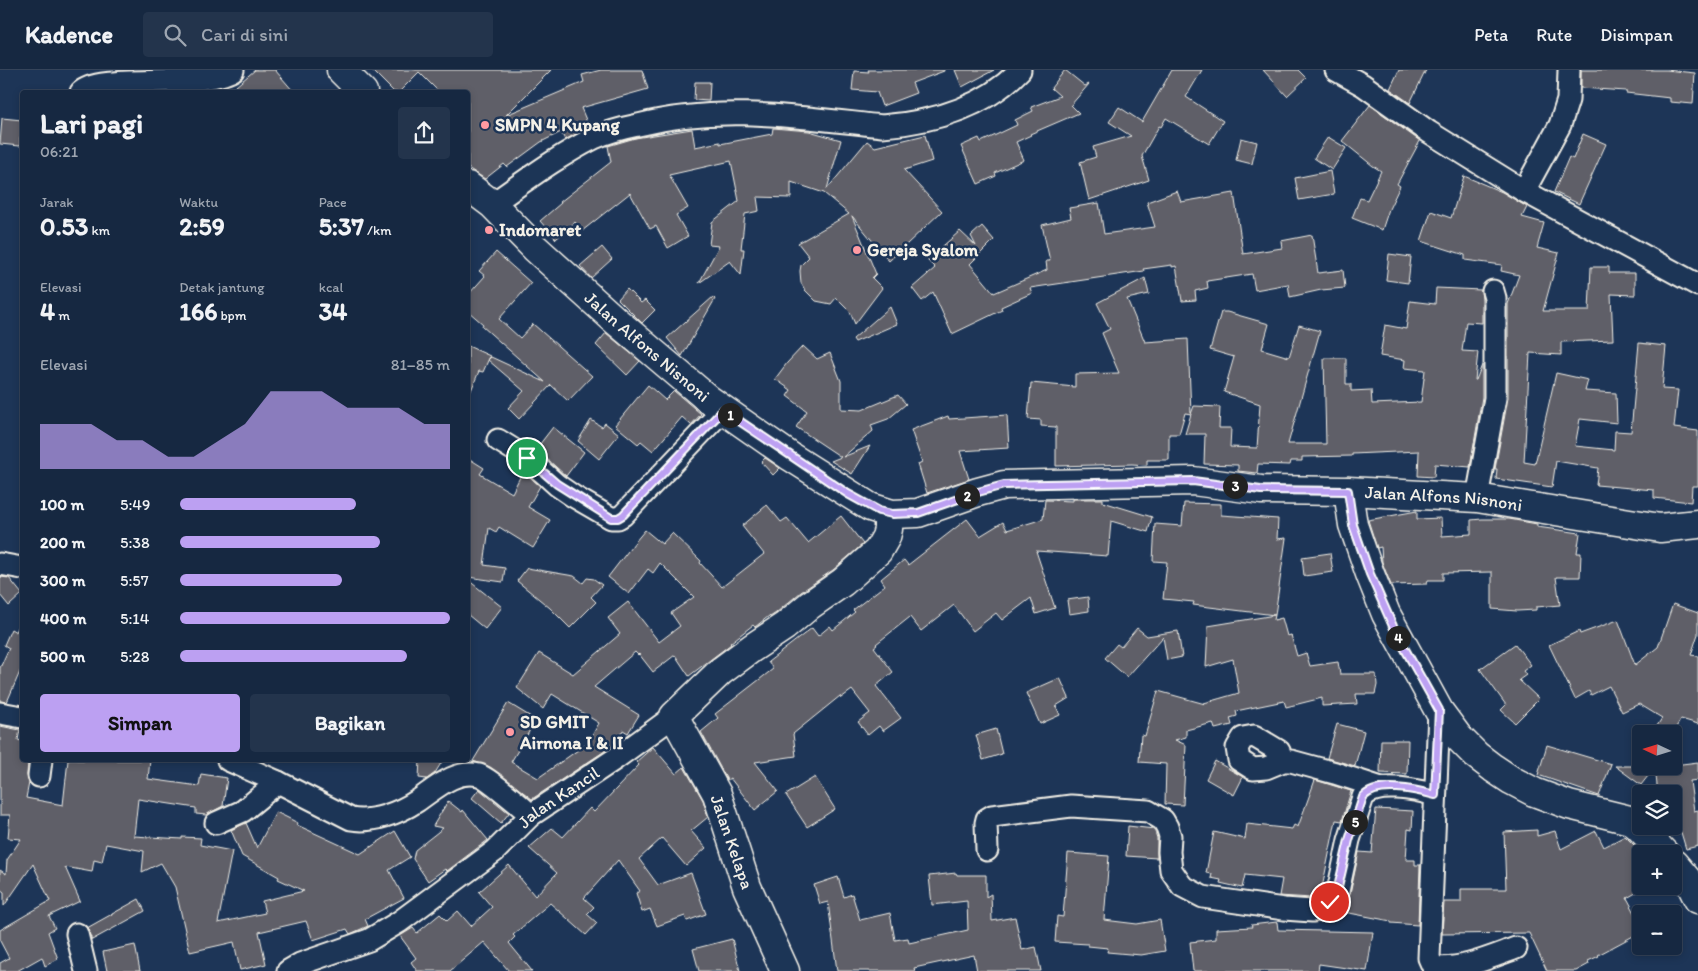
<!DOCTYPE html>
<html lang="id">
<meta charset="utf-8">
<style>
:root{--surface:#162841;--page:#23344c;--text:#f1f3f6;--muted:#9ea6b1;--line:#35445a;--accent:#bca0f2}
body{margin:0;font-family:Itim,sans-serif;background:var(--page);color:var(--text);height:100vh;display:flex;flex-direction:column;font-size:19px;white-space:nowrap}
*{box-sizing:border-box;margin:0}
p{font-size:16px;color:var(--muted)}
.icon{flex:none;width:28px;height:28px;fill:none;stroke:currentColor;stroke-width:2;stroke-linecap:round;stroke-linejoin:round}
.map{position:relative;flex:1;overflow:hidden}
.side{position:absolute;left:20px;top:20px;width:450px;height:672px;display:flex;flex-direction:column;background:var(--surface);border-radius:5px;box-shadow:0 2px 8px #0003,0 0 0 1px var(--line)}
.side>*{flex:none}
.needle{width:32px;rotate:274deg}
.fabs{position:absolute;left:1632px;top:655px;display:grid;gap:10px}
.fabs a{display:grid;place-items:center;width:50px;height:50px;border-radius:5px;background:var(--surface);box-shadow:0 2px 8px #0003,0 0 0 1px var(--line);font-size:25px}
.pin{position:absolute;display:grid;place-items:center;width:42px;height:42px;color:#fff;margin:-21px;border:2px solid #fff;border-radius:50%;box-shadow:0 1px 5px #0007}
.km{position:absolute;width:25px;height:25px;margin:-12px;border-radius:50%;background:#222;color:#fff;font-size:14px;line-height:25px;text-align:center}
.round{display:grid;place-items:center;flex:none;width:52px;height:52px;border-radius:5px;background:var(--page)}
.head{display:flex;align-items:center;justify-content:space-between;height:85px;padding:0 20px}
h1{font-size:28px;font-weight:700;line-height:38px}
.figures{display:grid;grid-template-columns:repeat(3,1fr);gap:8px;height:85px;padding:5px 20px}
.figures div{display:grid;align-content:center}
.figures b{font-size:25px;font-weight:700}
.figures small{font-size:14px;font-weight:400}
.figures p{font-size:14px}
.chart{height:140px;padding:10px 20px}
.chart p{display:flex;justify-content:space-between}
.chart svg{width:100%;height:90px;margin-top:5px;fill:var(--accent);opacity:.7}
.button{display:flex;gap:10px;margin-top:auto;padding:10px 20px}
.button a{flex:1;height:58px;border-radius:5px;background:var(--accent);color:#111;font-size:20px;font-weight:700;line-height:58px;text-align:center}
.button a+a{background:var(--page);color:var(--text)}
ul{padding:0 20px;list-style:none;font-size:16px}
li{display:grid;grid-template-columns:80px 60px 1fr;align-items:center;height:38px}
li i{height:12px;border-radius:6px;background:var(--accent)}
header{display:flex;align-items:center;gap:30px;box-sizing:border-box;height:70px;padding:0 25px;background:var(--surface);border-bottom:1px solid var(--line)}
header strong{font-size:24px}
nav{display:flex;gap:28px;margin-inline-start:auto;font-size:18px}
.search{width:350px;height:45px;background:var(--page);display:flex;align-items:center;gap:12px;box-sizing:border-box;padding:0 18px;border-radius:5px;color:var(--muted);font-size:19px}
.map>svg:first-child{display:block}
.building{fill:#5e5e68;stroke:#f4f1e8}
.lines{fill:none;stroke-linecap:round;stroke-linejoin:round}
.street-casing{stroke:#f4f1e8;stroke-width:25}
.secondary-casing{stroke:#f4f1e8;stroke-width:31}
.street{stroke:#1d3557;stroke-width:21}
.secondary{stroke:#1d3557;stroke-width:28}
.route-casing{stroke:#fff;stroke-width:10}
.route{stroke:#bca0f2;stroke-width:6}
.poi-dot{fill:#ff9aa2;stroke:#1d3557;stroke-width:2}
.labels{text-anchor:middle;stroke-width:5;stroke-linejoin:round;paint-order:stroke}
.poi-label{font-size:18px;font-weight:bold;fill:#f4f1e8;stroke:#1d3557;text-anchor:start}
.street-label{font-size:18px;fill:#f4f1e8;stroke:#1d3557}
</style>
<header>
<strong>Kadence</strong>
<div class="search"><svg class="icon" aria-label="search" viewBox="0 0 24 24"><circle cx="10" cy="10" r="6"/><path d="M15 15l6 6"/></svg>Cari di sini</div>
<nav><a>Peta</a><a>Rute</a><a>Disimpan</a></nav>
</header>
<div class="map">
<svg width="1698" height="901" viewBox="0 0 1698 901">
<rect width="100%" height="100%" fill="#1d3557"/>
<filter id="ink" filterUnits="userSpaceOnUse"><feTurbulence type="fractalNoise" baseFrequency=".02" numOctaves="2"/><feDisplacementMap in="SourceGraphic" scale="10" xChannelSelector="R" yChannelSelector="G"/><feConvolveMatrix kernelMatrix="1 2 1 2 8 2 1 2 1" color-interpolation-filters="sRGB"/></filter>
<g filter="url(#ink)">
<!-- building -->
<g class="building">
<path d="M255,0H275L294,22H229Z"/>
<path d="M372,0H551L506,45L584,12L582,5L601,0H642L648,19L581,38L589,57L565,70L561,62L541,72L507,97L504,94L485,109L468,98V22H439L419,2L399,22H394Z"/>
<path d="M868,0H944V1L912,13L916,23L882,36L877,22L852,20L854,1L869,2Z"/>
<path d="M955,0H994L962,17Z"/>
<path d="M1065,0L1085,16L1089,14L1071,35L1079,43L1030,64L1031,65L1016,72L1024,90L995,103L996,106L978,114L961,76L979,68L981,72L1017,55L1015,50L1033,41L1031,37L1060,26L1051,18Z"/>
<path d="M1172,0H1202L1186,27L1223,51L1209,74L1166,48L1161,57L1159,56L1142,86L1149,110L1089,130L1080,92L1096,87L1093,77L1131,66L1109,52L1119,37L1142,52Z"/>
<path d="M1263,0H1298L1306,8L1287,26Z"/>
<path d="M1399,0H1426L1410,33L1390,19Z"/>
<path d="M1581,0H1666L1695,3L1693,34L1670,32V28L1626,23V21L1581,18Z"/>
<path d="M695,12H710L709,31L694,30Z"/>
<path d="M1370,35L1420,71L1397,114L1400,116L1389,139L1382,160L1352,148L1360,128L1367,130L1381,101L1373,96L1342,71Z"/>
<path d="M2,48L22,50V69L20,68V76L0,74Z"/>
<path d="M773,58L809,61L841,70L827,119L867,71L875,77L925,65L932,91L904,100L942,141L889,191L852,146L876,204L872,208L882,218L855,254L850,242L836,228L831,234L816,231L805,220L801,213L800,201L801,195L809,187L798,173L849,144L824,123L791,112V128L757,127L759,141L745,144L741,179H744L741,205L730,191L699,213L719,176L709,175L712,152L739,131L731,91L669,105L688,138L676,145L688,166L668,178L656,156L650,159L630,123L582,161L575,152L556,169L540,151L561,133L560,132L611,92L608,76L635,68L692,59L695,77L720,72V74L772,64Z"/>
<path d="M1583,64L1606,74L1579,134L1554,122L1569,87L1573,89Z"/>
<path d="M1328,67L1346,78L1332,100L1314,88Z"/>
<path d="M1241,68L1257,72L1252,94L1236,90Z"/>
<path d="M1330,101L1334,124L1299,130L1295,108Z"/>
<path d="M1464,106L1502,122L1527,137L1522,147L1544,153L1537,178L1559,183L1543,241H1589L1591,197H1609V203H1635V225L1611,224L1613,270L1561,272V285L1530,283L1524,392L1535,394L1556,303L1588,310L1585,321L1616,323L1617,353L1580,349L1575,376L1614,380L1615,361L1631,362L1639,273L1666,276L1662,319L1678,320L1674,358L1698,361V416H1692L1691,432L1654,428V420L1596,415L1598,398L1556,391L1552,417L1496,409L1497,399H1495L1508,328V234L1519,205L1501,201L1502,195L1465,190V185L1421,171L1431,141L1451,148Z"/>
<path d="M1177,121L1181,132L1234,123L1243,184L1282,178L1281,171L1312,165L1318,203L1343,200L1345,218L1321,220L1290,227L1288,214L1255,220L1252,204L1207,211L1208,218L1195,221L1196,230L1182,231L1176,196L1172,197V195L1143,199L1144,201L1030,218L1032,223L1001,237L1002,240L952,264L933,222L922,231L912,218L935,198L927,190L960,161L976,176L971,166L982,156L994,170L970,194L994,223L1047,200L1046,191H1050L1042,155L1071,148L1069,138L1099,133L1104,164L1155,157L1147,132Z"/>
<path d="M602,177L612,189L591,208L580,196Z"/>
<path d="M496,182L531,213L499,249L520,268L533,254L592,306L568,331L551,315L519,349L508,338L524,321L488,290L491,287L545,312L482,256L483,254L468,241V225L485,206L479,201Z"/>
<path d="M1389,184L1411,187L1408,213L1386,210Z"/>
<path d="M1145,208L1149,224L1127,229L1145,272L1188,269L1191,344L1194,336L1220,337L1219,358H1231L1230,377L1257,378L1260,334L1224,322L1234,287L1210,280L1221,242H1227L1269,254L1262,279L1289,287L1299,255L1320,261L1288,374H1326L1324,288H1346V314H1351V321L1371,320L1372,334L1421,332L1425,300L1404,298L1405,290L1380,286L1385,255L1406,259L1410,231L1435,234L1436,218L1481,220L1482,230V253L1466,252L1462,281L1478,282L1475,310H1476L1482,295V327L1470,397L1435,394L1434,407L1418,406L1419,381L1352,384V386L1302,387V391H1291L1290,395L1258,394L1257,403L1238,401V395L1204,394L1205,364H1185L1191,344L1185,343L1179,364H1169V390H1147V395L1132,394L1056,396V357L1041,356V350L1028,349L1031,313L1075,317V304L1119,303L1102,263L1110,259L1097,233Z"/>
<path d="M627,219L641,233L645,230L655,240L642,253L618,229Z"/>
<path d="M713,227L715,229L682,286L667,268Z"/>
<path d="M890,237L897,254L855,272L853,269Z"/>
<path d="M606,263L640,291L627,305L596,275Z"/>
<path d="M468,276L490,286L483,302L479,301L468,328Z"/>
<path d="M803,276L817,289L830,283L841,311V339L862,340L898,325L906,334L888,349L871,355L873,361L843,387L870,376L852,404L831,391L841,387L796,357L807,341L787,326L791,320L775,309L787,293Z"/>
<path d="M648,315L665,330L674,321L701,344L691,355L682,347L653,381L641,371L638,374L615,355Z"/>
<path d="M1007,345L1009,378L960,381L969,409L927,423L918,394L922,392L911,360L948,346L949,349Z"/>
<path d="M591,350L602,357L605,353L619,364L599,389L578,371Z"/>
<path d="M553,357L584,382L566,406L536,379Z"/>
<path d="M468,388L484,398L480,404L512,423L523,401L540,416L528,437L550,450L533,478L499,457L496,462L489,458L484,495L505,498L503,512L468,507Z"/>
<path d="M765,388L780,398L773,405L761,392Z"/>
<path d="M1073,429H1103V432L1152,447L1148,462L1111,451L1108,486L1036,481L1055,538L1036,544L1031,528L1002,550L996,543L973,561L954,535L921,561L910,547L876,574L877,575L874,577L893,602L876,616L901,648L883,661L879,656L868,665L858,652L870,643L852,620L841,628L840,626L793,664L796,686L755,692L778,721L755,740L730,708L727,710L701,662L718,648L715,644L773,599L768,592L812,558L818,566L830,556L833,560L855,542L853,540L885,515L881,509L904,490L908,495L967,449L980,466L1003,452L1007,460L1043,449L1045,430L1073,431Z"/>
<path d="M1184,433L1221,434V445L1278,449L1277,469L1286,468L1275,545L1193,535L1194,532L1163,529L1167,492L1153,491L1155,454L1182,456Z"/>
<path d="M767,435L781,452L787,448L808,473L841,446L863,474L833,500L801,522L776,543L770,547L769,546L755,557L753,555L730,573L731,574L689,606L675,585L653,602L639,584L638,585L635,582L594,617L639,645L628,663L623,660L614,675L532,729L490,697L473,691L508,633L536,650L511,692L538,708L588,673L599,653L552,624L543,639L517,618L539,583L573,604L620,564L608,548L628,532L659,572L680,556L671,543L694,527L660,493L653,503L648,499L629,524L608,507L635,472L645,460L662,474L672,463L701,491L700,493L722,517L764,484L742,456Z"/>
<path d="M1417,441V449L1441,448L1442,466L1471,464V450L1482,449H1509L1537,454V457L1580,463L1577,483H1581L1580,507H1556L1560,535L1536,537V540L1517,541L1492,539V502L1443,503V510H1428L1427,514L1391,515L1382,492L1381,477L1377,478L1368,450Z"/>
<path d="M1330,483L1333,502L1304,506L1302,487Z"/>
<path d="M527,498L574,506L583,513L587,508L594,509L602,515L591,527L596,532L570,558L550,538L517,511Z"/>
<path d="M0,507L9,508L22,524L9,536L0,525Z"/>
<path d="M468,510L502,537L485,559L468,545Z"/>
<path d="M1088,527L1089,541L1069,544L1067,530Z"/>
<path d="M1673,534L1698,543V564L1691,585L1698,586V654L1681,649L1672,664H1652L1662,648L1639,634L1622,642L1609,616L1591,625L1589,621L1575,629L1549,575L1579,561L1580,564L1618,550L1635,595L1658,577Z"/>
<path d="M1275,545L1274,550L1282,548L1287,566L1291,565L1297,586L1306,583L1310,596L1338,592L1340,604H1376L1377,615L1375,624H1356L1357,634L1322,636V628L1286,637L1284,631L1236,641L1237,646L1230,648L1232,655L1215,659L1213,653L1186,660V667L1175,670L1186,675L1183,735L1165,734L1166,694L1139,692L1141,665L1145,666L1158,621L1205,634L1204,633L1239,623L1233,589L1206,597L1208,556Z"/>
<path d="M22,549V597L7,632L0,631V598L9,578L4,575L11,559L16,562Z"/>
<path d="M1137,558L1147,566L1178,561L1182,587L1167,590L1163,567L1127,607L1105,588L1117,574L1121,577Z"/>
<path d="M1515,574L1531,595L1523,601L1526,605L1519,610L1539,629L1515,653L1501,640L1506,635L1480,599Z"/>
<path d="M1060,608L1069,628L1056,636L1060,645L1040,654L1026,623Z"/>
<path d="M1337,654L1364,661L1355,696L1327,688Z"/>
<path d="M0,656L20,660L18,670L22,671V690H28L27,705L29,713L26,728L63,735L68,690H150L148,709L199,716L201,704L227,708L223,736L206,745L196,744V738L138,729L134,766L182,769V767L201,768L200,775L232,781L218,853L265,843L262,831L304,821L278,809L279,807L242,786L231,760L246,753L257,778L276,742L298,753L297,755L360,784L395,761L410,787L389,800L404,828L365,849L368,856L350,864L347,859L313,870L306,851L259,862L266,894L240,900L234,872L190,882L175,817L161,793L142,802L144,781L106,774L102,792L94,790L92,802L65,797L80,831L49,846L55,858L48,862L58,889L45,896L42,887L17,901H0V893L9,888L0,871V860L50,831L33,794L4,836V822L0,819V800L6,804L7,790L21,769L8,768L10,745H0Z"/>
<path d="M996,659L1002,684L983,690L976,665Z"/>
<path d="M1381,670H1408L1407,704L1380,703Z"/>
<path d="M1547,675L1611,694L1599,726L1538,705Z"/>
<path d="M653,677L676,704L684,697L703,730L708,747L691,761L706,778L686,796L662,768L639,789L658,815L691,803L706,844L687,851L685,846L657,856L650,839L642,842L636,823L640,821L618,790L584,828L594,837L587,844L597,853L586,865L550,833L513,865L515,867L509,873L532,901H509L484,872L450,901H417L411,892L416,888L400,866L413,858L417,863L440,844L447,851L458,841L471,856L492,837L479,822L509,795L535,826L557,803L529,778L552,758L563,767L590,738L594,742L639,695L636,692Z"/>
<path d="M420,690H443L435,703L427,709L419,708Z"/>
<path d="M1215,691L1243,707L1234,725L1206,709Z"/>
<path d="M1698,692V710L1690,711L1694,741L1698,740V776L1686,779L1674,739V724H1658L1655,697L1641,715L1615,696H1674V695Z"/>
<path d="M815,707L835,739L807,757L786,725Z"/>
<path d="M1315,710L1351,721L1342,751L1336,750L1321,823L1315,828H1312L1279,826L1282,809L1245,805L1242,818L1220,813L1221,810L1211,808L1212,804L1206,803L1214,762L1245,769L1247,754L1292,759L1294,755L1298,757Z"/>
<path d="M479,719L509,743L501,753L472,728Z"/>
<path d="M448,731L462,742L463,740L488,770L447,801L445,799L428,811L413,789L415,780L443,758L433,756Z"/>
<path d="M1376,739L1413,741L1412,760L1408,759L1406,790H1415V795H1420L1418,855L1391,853V851L1344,842L1345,836L1349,829L1359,782L1372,783Z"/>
<path d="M1128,756L1154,759L1157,768V788L1126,786Z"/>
<path d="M1537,760V766L1555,761L1561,779L1596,761L1604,777L1625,766L1643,784H1641V820L1627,828L1640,852L1635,855L1637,864L1598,885L1599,886L1588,891L1589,894L1576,901H1547L1529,863L1442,864L1444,832H1461V819H1506L1504,762Z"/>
<path d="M1068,783L1109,786L1104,850L1137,854L1160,850L1165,881L1141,885L1107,882L1108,878L1088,876V874L1055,872L1057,846L1063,847Z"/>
<path d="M956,803L957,805H986V827L991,824L992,851L1015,847L1022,880L1036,877L1041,901H977L974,885L914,898L915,901H837L828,832L820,834L814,815L838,807L844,827L852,824L860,850L890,843L895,870L908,868L909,873L968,860L967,831L932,835L929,806Z"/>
<path d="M139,829L145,841L92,870L87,858Z"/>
<path d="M1277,852L1278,860L1373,862L1367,901L1319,894L1318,901H1193L1190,872L1216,869V859L1252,857L1251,855Z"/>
<path d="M732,869L740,901H699L693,879Z"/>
<path d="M135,875L140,901H107L103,882Z"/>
</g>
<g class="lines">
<!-- street casing -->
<g class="street-casing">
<g id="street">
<path d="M1336,0L1363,15L1429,62L1524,121L1698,215"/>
<path d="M81,22C99,3 199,20 233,0"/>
<path d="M1524,121L1560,55L1568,30L1569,0"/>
<path d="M492,134C525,111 558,86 594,68C608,62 623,58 638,55C720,34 799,47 882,56C934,52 984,38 1020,0"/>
<path d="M498,370L527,388L557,415L573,426L611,448H618L623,445L723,340"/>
<path d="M1477,428L1495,328V228L1493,221"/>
<path d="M0,494L22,498"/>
<path d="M1439,641L1429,888L1433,897C1460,901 1491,887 1516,878"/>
<path d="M0,643L22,647"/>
<path d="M228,690L278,712L351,749C372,753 399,743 417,731C435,719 455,699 479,705C487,707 522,737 531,745"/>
<path d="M1283,691L1279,681L1254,666L1243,668L1237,678L1239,690L1253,699L1266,698L1283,691H1291L1335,703L1381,718"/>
<path d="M39,706L41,690"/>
<path d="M216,753L243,741L278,712"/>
<path d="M987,780L986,753L987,749L992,746L1071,736L1148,741L1163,750L1167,757L1170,766L1169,782L1171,800L1182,816L1203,827L1284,839L1312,841L1320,840L1337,826L1349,770L1363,727C1377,711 1417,720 1435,725"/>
<path d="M77,864L86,901"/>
<path id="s1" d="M288,901L300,894L369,870L399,852L495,781L531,745L615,689L674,646"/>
</g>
</g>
<!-- secondary casing -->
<g class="secondary-casing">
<g id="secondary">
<path d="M341,0L363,22"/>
<path id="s2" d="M468,116L492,134L535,178L616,251L708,329L791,387L870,437L892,444L918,443L978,422L1004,415L1193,411L1261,420L1348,421L1477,428L1660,458L1698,454"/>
<path d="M1348,421L1353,455L1370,504L1386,544L1439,641L1459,668L1476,685L1493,698L1511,710L1534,722L1569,735L1630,750L1637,755L1665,784"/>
<path d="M1674,794L1690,813L1698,829"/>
<path d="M785,901L747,817L717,724L674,646L721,601L752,578L785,556L810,535L843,512L878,481L886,467L888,459V451L885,443"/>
</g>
</g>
<!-- street -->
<use href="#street" class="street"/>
<!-- secondary -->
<use href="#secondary" class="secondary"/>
</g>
</g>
<g class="lines" filter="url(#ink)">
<!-- route casing -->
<g class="route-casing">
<path id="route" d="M527,388L557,414L611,448H618L623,445L723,340L848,424L879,441L892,444L918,443L978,422L1004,415L1193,411L1261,420L1348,421L1353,455L1370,504L1396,563L1439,640L1435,725C1417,720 1377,711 1363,727L1349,770L1336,826L1330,832"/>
</g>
<!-- route -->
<use href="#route" class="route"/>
</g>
<!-- markers -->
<g class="poi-dot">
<circle cx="485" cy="55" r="5"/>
<circle cx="489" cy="160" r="5"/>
<circle cx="857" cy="180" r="5"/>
<circle cx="510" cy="662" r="5"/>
</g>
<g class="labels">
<!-- poi labels -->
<g class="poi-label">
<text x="495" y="61">SMPN 4 Kupang</text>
<text x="499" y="166">Indomaret</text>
<text x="867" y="186">Gereja Syalom</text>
<text x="520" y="658">SD GMIT<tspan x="520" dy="21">Airnona I &amp; II</tspan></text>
</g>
<!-- street labels -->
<g class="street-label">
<text dy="6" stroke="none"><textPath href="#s2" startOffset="241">Jalan Alfons Nisnoni</textPath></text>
<text dy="6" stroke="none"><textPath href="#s2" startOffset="1096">Jalan Alfons Nisnoni</textPath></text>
<text dy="6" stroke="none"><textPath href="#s1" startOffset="325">Jalan Kancil</textPath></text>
<text transform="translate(732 772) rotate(71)" y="6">Jalan Kelapa</text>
</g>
</g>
</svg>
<div class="fabs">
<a><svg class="needle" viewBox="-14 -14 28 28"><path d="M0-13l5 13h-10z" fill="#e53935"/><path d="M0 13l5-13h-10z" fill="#9ea6b1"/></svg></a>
<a><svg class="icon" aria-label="layers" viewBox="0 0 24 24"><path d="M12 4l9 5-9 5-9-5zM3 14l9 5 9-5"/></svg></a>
<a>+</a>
<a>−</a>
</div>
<div class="pin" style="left:527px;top:388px;background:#1e9e55"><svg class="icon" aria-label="arrive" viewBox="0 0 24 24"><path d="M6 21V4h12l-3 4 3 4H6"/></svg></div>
<div class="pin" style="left:1330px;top:832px;background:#d93025"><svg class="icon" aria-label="check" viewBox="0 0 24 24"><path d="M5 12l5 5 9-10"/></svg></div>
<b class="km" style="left:730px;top:345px">1</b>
<b class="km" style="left:967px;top:426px">2</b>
<b class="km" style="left:1235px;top:416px">3</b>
<b class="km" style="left:1398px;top:568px">4</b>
<b class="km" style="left:1355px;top:752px">5</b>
<section class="side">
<div class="head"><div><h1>Lari pagi</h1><p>06:21</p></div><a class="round"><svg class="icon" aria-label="share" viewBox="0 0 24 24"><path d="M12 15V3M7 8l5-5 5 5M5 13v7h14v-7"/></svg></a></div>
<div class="figures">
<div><p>Jarak</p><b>0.53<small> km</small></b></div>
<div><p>Waktu</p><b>2:59</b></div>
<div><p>Pace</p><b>5:37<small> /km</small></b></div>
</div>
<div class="figures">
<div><p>Elevasi</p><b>4<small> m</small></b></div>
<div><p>Detak jantung</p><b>166<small> bpm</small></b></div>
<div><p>kcal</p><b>34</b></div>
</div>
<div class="chart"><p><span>Elevasi</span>81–85 m</p>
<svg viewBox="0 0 160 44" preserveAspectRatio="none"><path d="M0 44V22L10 22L20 22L30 30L40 30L50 38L60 38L70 30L80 22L90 6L100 6L110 6L120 14L130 14L140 14L150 22L160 22V44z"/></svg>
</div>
<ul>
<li><b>100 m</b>5:49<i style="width:65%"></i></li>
<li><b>200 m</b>5:38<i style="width:74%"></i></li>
<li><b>300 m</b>5:57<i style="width:60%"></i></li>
<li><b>400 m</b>5:14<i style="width:100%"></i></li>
<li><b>500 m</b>5:28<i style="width:84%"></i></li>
</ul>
<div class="button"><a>Simpan</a><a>Bagikan</a></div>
</section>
</div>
